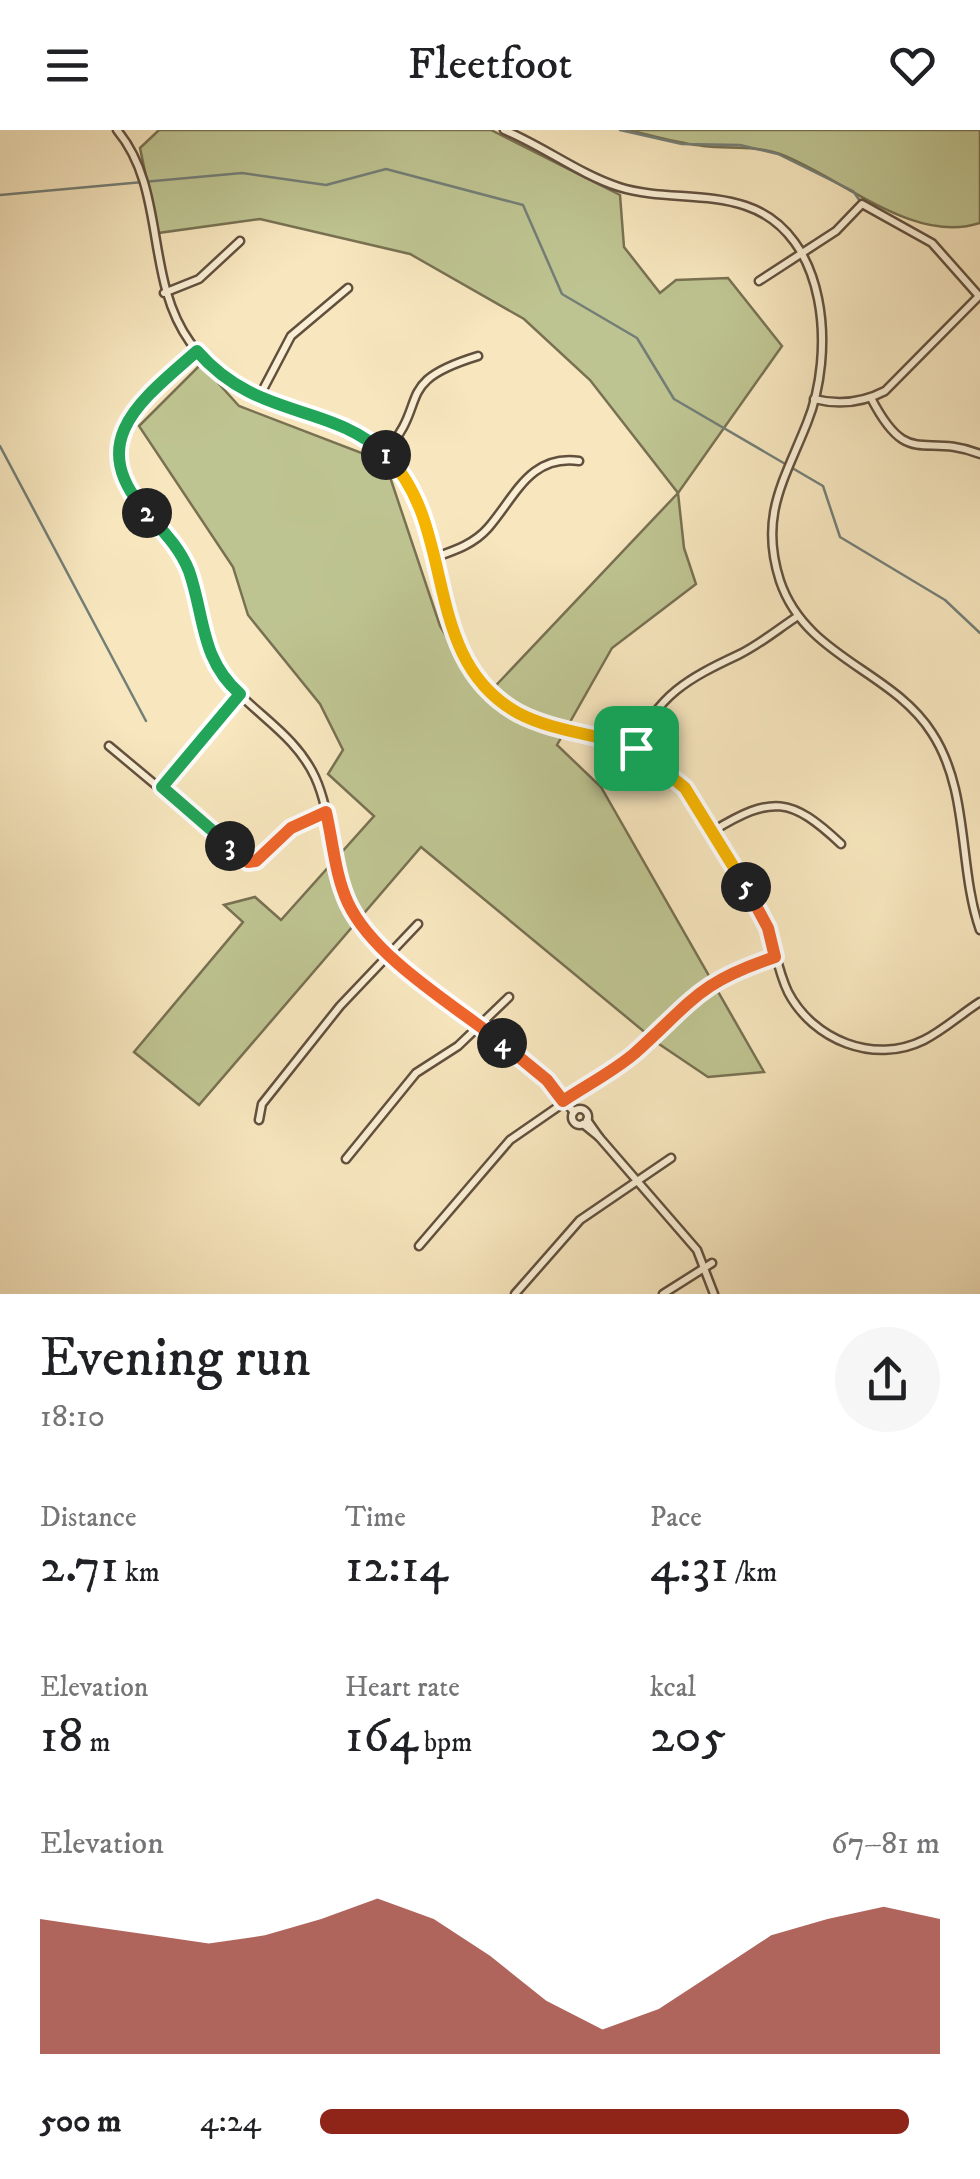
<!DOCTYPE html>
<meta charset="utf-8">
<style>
:root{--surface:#fff;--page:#f6f6f6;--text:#202124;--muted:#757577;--accent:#8f2418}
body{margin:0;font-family:"IM FELL DW Pica",serif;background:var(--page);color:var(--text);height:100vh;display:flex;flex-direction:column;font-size:38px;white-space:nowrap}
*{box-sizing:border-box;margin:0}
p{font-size:32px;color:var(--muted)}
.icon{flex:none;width:55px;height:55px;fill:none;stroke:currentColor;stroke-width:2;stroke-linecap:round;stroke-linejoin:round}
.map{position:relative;height:1164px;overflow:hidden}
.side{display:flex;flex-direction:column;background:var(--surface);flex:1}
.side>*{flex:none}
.pin{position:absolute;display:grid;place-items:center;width:85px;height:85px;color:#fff;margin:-42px;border-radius:20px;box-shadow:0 5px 15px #0006}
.km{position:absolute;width:50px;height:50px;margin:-25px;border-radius:50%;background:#222;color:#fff;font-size:28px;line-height:50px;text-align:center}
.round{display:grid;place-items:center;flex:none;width:105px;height:105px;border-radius:52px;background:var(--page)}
.summary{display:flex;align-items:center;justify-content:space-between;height:170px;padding:0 40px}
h1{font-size:55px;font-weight:600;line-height:75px}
.metrics{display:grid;grid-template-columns:repeat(3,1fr);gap:15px;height:170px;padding:10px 40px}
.metrics div{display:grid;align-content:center}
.metrics b{font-size:50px;font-weight:600}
.metrics small{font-size:28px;font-weight:400}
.metrics p{font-size:28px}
.chart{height:280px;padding:20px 40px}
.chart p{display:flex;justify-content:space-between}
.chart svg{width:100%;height:180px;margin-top:10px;fill:var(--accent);opacity:.7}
ul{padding:0 40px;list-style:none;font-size:32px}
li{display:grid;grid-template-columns:160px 120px 1fr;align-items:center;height:75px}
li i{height:25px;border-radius:12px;background:var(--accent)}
header{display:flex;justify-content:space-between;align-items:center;height:130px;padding:0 40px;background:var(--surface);font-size:45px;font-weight:600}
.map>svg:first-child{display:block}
.green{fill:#bec491;stroke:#787152;stroke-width:2.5}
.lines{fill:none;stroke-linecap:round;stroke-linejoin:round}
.stream{stroke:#737e77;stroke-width:2.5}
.minor-casing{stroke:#62503e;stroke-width:11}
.minor{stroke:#faefd5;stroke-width:6}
.split-1-casing{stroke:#fff;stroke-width:20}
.split-2-casing{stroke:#fff;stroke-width:20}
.split-3-casing{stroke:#fff;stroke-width:20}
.split-4-casing{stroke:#fff;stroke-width:20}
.split-5-casing{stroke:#fff;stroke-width:20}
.split-6-casing{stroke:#fff;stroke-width:20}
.split-1{stroke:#f5b400;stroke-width:12}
.split-2{stroke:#22a559;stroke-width:12}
.split-3{stroke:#22a559;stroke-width:12}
.split-4{stroke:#f0652b;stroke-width:12}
.split-5{stroke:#f0652b;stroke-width:12}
.split-6{stroke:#f5b400;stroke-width:12}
</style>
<header><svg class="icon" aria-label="menu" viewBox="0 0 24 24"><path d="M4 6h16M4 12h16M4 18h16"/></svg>Fleetfoot<svg class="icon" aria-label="heart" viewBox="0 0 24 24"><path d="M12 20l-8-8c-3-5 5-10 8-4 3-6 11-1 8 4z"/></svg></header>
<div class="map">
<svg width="980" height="1164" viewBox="0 0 980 1164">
<rect width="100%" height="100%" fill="#f7e6be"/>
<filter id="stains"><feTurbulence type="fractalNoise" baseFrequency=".002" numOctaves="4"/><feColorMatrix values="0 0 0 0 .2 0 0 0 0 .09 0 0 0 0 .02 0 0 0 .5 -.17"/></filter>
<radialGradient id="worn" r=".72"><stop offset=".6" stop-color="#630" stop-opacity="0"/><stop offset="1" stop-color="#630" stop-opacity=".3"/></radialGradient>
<!-- green -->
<g class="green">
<path d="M159,0H491L620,65L624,117L660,163L676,150L728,148L782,216L678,363L684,418L696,454L612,518L557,615L601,657L764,942L708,947L659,914L421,717L199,975L134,922L243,792L224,775L255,767L281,790L374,686L328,644L343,620L320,574L248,485L233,437L139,296L201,234L239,276L385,332L440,496L484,568L678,363L590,250L524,189L410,124L260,89L158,103L140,18Z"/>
<path d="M626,0H980V93C913,115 841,47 780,24C754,15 729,19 703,16C677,13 652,5 626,0Z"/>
</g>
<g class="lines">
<!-- stream -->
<g class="stream">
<path d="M620,0L682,14L740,15L778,24L853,61L860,71"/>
<path d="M0,65L242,43L326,55L386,39L523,75L562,164L637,208L674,269L823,356L840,407L945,470L980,503"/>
<path d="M0,316L146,591"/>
</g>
<!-- minor casing -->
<g class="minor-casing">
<g id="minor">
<path d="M117,0C167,60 144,148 190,212C250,294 331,268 389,328C443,384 427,474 469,538C515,609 606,590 666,639C696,664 755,759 768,797C775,819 778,841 788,862C813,910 874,935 924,910C944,900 961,884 980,872"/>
<path d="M504,0C543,16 579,44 619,57C660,70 705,62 746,76C829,104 835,224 807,293C784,351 759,386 780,451C806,528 892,540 932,603C970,661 958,737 980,800"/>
<path d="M759,151L836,101L862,74L932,113L979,166"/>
<path d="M164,163L199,149L240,111"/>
<path d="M197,221C167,248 122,275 119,319C115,369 167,392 186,433C202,469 197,507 220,541C247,581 293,600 315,647C336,693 328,750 359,791C406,853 481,892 539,942C552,954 562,969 574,982"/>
<path d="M871,268C909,341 923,301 980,324"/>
<path d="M258,269L291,206L348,158"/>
<path d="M814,269C838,275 862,273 885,261L979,166"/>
<path d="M384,323C432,272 390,253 478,226"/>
<path d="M433,428C453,421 473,415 488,398C515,367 530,324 579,331"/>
<path d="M109,616L248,732L256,731L291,698L326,683"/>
<path d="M635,618C657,565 689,548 738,525C759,515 778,499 798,486"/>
<path d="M162,657L240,564"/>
<path d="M713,701C772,665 791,667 841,714"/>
<circle cx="580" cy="987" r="8"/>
<path d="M259,990L262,974L340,876L418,794"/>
<path d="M583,994L599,1007L587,990"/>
<path d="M599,1007L697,1120L714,1164"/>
<path d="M346,1029L416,943L458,916L509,867"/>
<path d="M419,1116L510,1010L633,925L701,859L720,846L775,827"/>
<path d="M515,1164L580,1090L671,1028"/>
<path d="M663,1164L712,1133"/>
</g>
</g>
<!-- minor -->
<use href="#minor" class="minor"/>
</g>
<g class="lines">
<!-- split-1 casing -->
<g class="split-1-casing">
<path id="split-1" d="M386,325C459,398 419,528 518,583C554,602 598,604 636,618"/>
</g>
<!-- split-2 casing -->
<g class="split-2-casing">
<path id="split-2" d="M147,383C82,311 143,269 197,221C258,291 330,272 386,325"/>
</g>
<!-- split-3 casing -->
<g class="split-3-casing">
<path id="split-3" d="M147,383C163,401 180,418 189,441C205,487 200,529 240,564L162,657L230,716"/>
</g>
<!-- split-4 casing -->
<g class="split-4-casing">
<path id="split-4" d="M230,716L248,732L256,731L291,698L326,682C333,712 335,745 348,773C374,828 454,875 502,913"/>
</g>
<!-- split-5 casing -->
<g class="split-5-casing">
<path id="split-5" d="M502,913L547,950L563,971C587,955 614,941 635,923C693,871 697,853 775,827L768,798L746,757"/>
</g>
<!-- split-6 casing -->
<g class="split-6-casing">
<path id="split-6" d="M636,618L685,658L746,757"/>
</g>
<!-- split-1 -->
<use href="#split-1" class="split-1"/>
<!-- split-2 -->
<use href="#split-2" class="split-2"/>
<!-- split-3 -->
<use href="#split-3" class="split-3"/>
<!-- split-4 -->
<use href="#split-4" class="split-4"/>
<!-- split-5 -->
<use href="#split-5" class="split-5"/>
<!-- split-6 -->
<use href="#split-6" class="split-6"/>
</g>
<rect width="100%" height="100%" filter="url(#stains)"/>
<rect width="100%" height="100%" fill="url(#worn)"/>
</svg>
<div class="pin" style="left:636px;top:618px;background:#1e9e55"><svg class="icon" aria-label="arrive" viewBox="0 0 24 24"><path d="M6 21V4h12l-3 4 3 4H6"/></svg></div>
<b class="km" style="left:386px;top:325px">1</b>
<b class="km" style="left:147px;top:383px">2</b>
<b class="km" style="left:230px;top:716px">3</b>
<b class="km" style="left:502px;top:913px">4</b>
<b class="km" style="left:746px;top:757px">5</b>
</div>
<section class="side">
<div class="summary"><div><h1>Evening run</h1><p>18:10</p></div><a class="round"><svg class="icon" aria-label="share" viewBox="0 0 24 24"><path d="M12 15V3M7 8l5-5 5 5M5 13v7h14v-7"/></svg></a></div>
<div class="metrics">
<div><p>Distance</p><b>2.71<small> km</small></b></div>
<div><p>Time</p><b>12:14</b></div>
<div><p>Pace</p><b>4:31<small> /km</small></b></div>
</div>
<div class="metrics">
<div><p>Elevation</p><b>18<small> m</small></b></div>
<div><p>Heart rate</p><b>164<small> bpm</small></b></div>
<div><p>kcal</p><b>205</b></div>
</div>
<div class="chart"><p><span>Elevation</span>67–81 m</p>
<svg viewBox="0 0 160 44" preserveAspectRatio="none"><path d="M0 44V11L10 13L20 15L30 17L40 15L50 11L60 6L70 11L80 20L90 31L100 38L110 33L120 24L130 15L140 11L150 8L160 11V44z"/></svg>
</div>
<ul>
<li><b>500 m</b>4:24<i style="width:95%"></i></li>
</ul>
</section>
